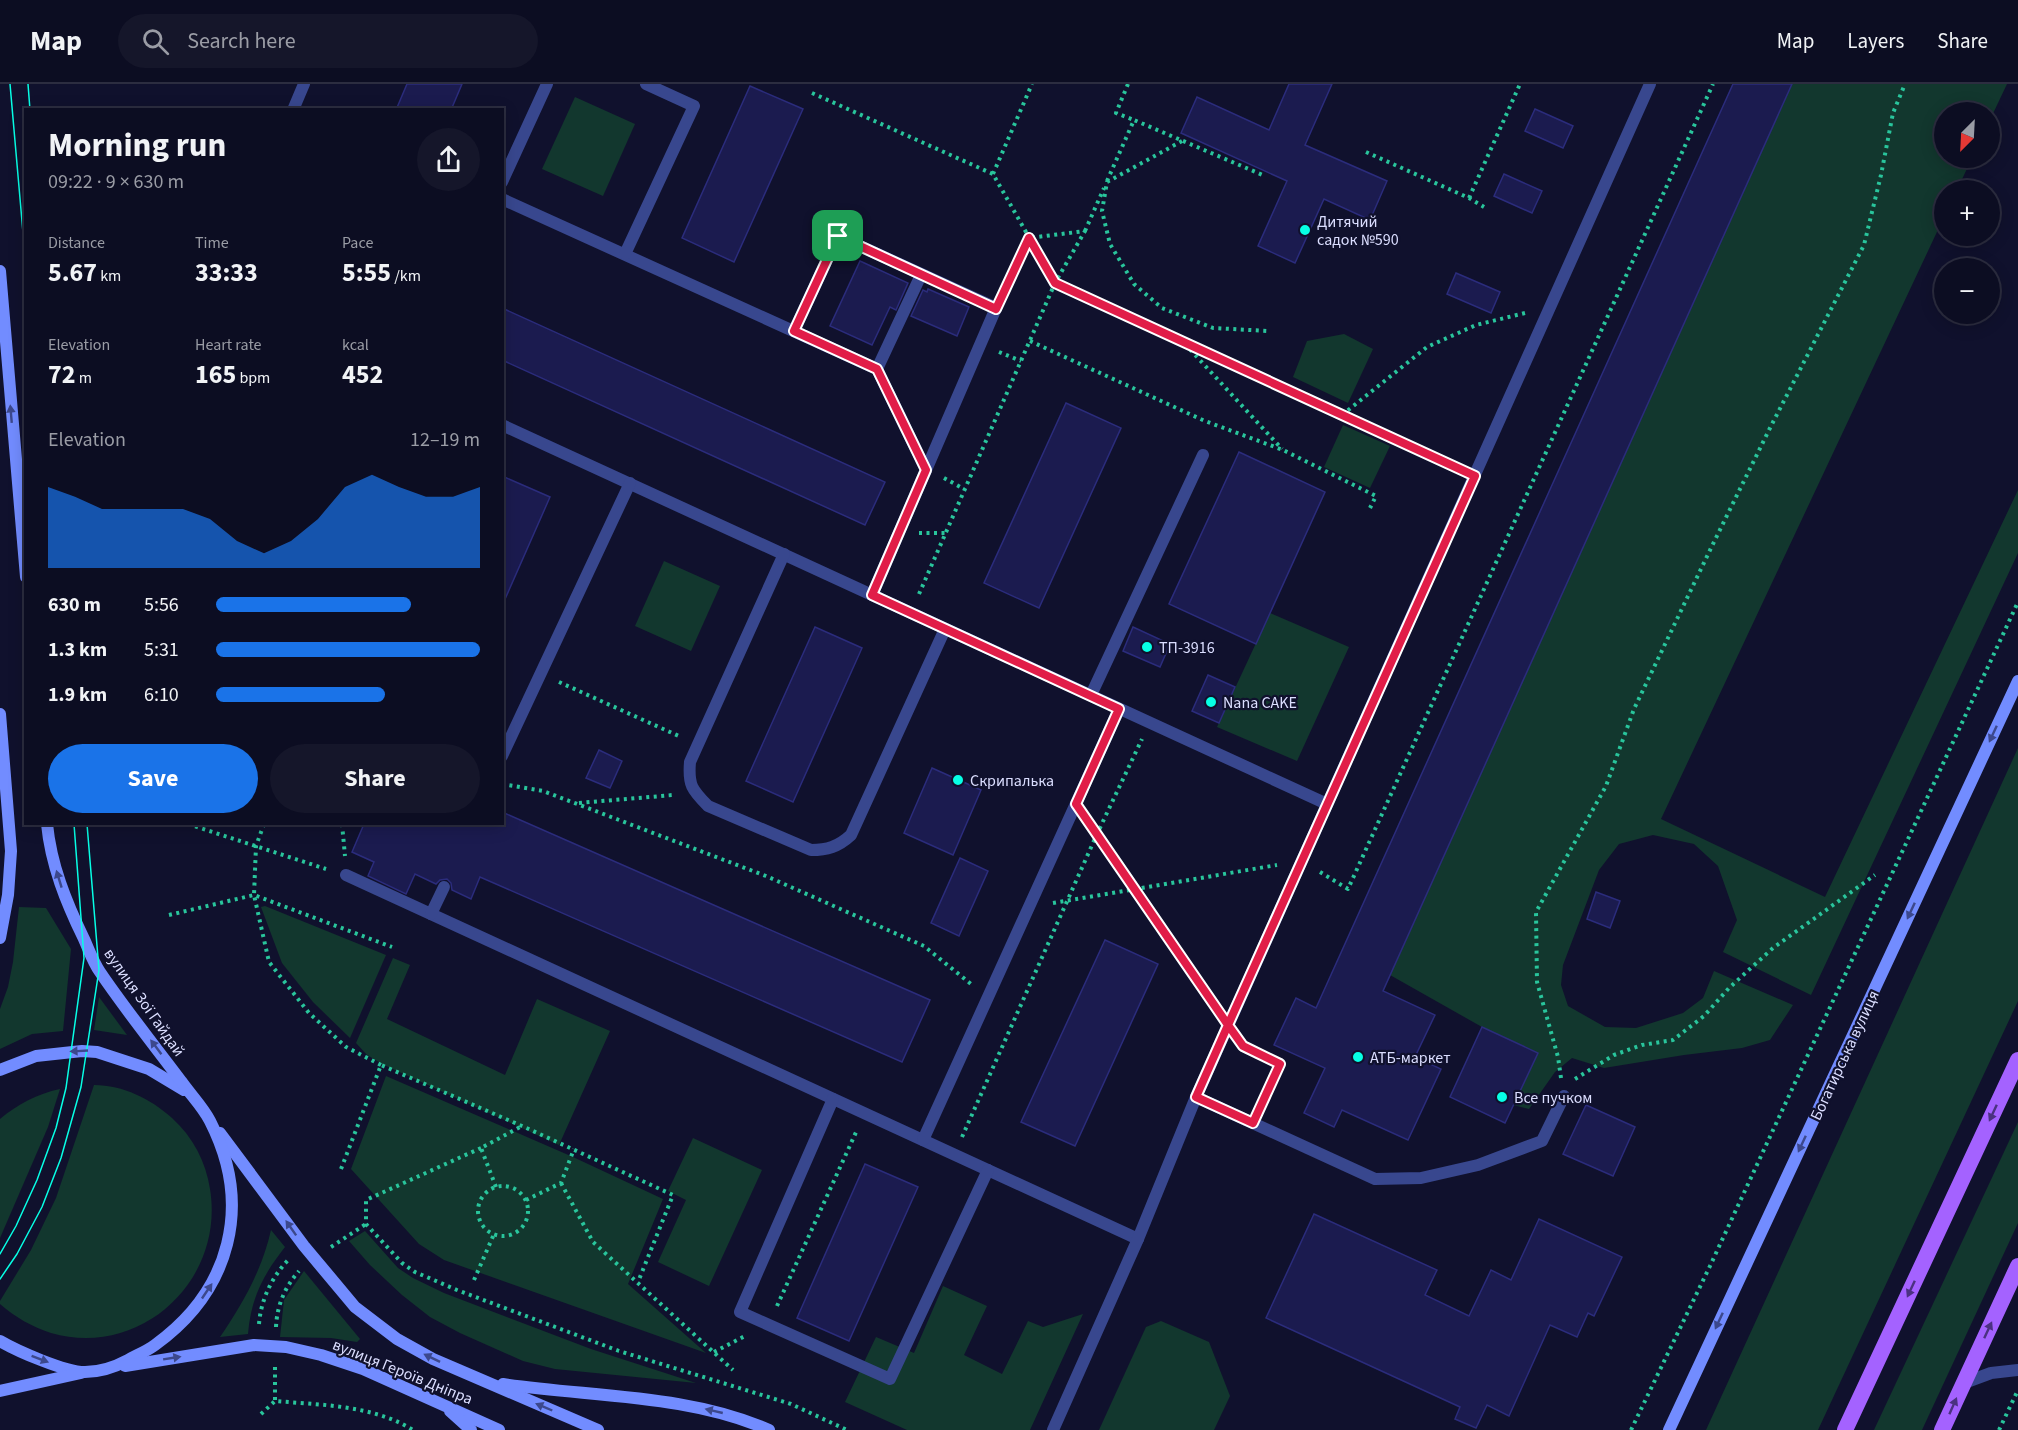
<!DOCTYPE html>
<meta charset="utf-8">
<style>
:root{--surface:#0c0d22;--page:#15162a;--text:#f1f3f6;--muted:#9a9ca5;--line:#2c2d40;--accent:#1a73e8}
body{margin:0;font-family:"Source Sans 3",sans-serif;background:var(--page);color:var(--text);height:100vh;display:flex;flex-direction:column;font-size:22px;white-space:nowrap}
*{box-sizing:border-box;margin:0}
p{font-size:20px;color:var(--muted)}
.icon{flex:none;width:33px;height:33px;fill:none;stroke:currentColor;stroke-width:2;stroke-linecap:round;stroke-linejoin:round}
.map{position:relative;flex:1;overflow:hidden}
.details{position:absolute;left:24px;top:24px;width:480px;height:717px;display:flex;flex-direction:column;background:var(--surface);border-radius:0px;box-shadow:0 3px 15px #0003,0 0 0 2px var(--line)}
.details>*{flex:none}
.needle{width:39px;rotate:204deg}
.buttons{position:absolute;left:1934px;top:18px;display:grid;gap:12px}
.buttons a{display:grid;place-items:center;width:66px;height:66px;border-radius:50%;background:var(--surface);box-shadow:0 3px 15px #0003,0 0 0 2px var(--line);font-size:30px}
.pin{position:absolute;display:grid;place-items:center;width:51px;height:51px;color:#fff;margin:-26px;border-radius:12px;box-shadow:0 3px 9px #0006}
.round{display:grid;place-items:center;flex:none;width:63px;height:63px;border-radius:32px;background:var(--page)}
.summary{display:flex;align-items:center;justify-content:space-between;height:102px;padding:0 24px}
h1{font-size:33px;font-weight:700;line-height:45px}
.stats{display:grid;grid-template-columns:repeat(3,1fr);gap:9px;height:102px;padding:6px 24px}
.stats div{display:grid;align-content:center}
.stats b{font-size:26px;font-weight:700}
.stats small{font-size:16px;font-weight:400}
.stats p{font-size:16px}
.chart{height:168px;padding:12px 24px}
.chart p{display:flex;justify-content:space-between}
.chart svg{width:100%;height:108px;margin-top:6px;fill:var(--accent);opacity:.7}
.cta{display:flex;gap:12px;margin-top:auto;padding:12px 24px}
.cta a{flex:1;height:69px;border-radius:36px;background:var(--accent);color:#fff;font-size:24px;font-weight:700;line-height:69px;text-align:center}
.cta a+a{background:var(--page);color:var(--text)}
ul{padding:0 24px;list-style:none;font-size:20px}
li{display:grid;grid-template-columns:96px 72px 1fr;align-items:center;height:45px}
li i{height:15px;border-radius:8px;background:var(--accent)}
header{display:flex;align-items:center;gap:36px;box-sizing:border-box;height:84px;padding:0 30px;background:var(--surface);border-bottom:2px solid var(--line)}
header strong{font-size:28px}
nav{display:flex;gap:33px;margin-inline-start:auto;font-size:21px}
.search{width:420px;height:54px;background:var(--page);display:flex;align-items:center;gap:15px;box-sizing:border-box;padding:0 21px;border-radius:33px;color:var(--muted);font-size:22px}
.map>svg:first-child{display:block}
.green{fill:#12372e}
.building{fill:#1b1b4f;stroke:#2b2c7c;stroke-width:1.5}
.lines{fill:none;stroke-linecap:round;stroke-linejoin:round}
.path{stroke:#29c59c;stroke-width:4;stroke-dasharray:3 4.5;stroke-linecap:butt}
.service{stroke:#38478e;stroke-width:12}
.secondary{stroke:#728cff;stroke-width:12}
.primary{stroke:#a462ff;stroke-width:16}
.tram{stroke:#07ffe5;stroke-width:1.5}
.oneway{fill:#3c488c}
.oneway2{fill:#4b3181}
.route-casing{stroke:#fff;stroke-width:12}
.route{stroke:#e11d48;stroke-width:8}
.poi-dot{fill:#07ffe5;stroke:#10112d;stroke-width:2}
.labels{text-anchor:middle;stroke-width:4.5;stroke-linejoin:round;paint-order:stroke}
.poi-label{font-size:16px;fill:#dbdeff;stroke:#10112d;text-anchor:start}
.street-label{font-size:16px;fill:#dbdeff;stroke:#10112d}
</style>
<header>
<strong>Map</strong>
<div class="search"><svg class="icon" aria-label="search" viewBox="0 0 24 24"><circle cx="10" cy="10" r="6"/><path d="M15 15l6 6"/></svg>Search here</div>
<nav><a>Map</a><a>Layers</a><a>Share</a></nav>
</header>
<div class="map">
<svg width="2018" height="1346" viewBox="0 0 2018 1346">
<rect width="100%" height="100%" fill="#10112d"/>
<!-- green -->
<g class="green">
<path d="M1792,0H2007L1989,38V28H1944V74H1972L1957,106H1944V133L1661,735L1825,813L2018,406V469L1811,911L1723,868L1737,836L1718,782L1694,760L1653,751L1619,760L1599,786L1563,881L1561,901L1568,922L1605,943L1636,944L1683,929L1703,914L1714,887L1793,921L1770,956L1742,964L1684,971L1604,984L1572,974L1555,988L1529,1025L1513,1021L1482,943L1390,891Z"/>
<path d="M575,13L635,40L603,112L542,85Z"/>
<path d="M1344,250L1373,265L1348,319L1293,293L1307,257Z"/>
<path d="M1343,341L1390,362L1370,404L1324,383Z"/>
<path d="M664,477L720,502L691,567L635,542Z"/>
<path d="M1270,529L1349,563L1297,677L1217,643Z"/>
<path d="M2018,664V917L1818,1346H1706Z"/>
<path d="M265,822L386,871L350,954L313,918L282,879L261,823Z"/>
<path d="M19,823L46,824L71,865L63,947L32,950L0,965V925L8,903L13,878Z"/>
<path d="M393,874L410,881L387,935L505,991L537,915L610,947L559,1061L384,981L367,971L356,959Z"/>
<path d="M99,913L127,951L94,946Z"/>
<path d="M386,992L573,1073L663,1115L628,1200L706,1269L444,1176L419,1160L351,1085Z"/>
<path d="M94,1001C123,1001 151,1015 172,1034C193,1053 206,1078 210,1105C225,1196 141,1275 51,1249C32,1243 15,1233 0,1220V1217L31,1166L56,1114Z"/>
<path d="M60,1005L48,1043L0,1154V1035C18,1020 37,1010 60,1005Z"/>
<path d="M2018,1038V1139L1922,1346H1874Z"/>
<path d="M693,1054L762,1086L709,1202L658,1178L686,1116L668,1107Z"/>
<path d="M271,1146L285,1163C263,1191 251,1214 248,1250L220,1253C243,1219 262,1186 271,1146Z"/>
<path d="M365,1147L398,1184L413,1194L444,1209L591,1265L696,1299L555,1285L523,1277L460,1249L430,1233L402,1211L370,1181L349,1157Z"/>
<path d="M304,1187L360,1255L357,1258L331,1254L280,1253L284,1216Z"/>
<path d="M943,1202L987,1222L964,1271L1002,1290L1028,1237L1043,1243L1083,1230L1030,1346H907L845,1318L876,1253L914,1269Z"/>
<path d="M1161,1237L1209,1258L1230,1312L1214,1346H1099L1146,1243Z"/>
</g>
<!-- building -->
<g class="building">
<path d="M407,0H462L451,26H396Z"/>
<path d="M1289,0H1332L1305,61L1387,97L1370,136L1324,115L1295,179L1258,162L1287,97L1181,49L1197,13L1269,46Z"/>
<path d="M1733,0H1792L1383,907L1435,931L1415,973L1441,985L1408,1056L1342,1026L1334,1043L1304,1029L1325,984L1274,961L1296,914L1316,924Z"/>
<path d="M750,2L803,25L734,178L682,154Z"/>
<path d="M1535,25L1573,42L1563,64L1525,47Z"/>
<path d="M1504,90L1542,107L1532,129L1494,112Z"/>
<path d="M860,177L908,199L896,226L890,223L872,261L830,242Z"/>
<path d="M1456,189L1500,208L1491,229L1447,210Z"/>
<path d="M928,205L969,223L957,252L911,232L923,206L927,208Z"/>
<path d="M502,224L885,398L865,441L502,276Z"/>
<path d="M1066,319L1121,344L1039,524L984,499Z"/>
<path d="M1239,368L1325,408L1256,560L1169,520Z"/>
<path d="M502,392L550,413L502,522Z"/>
<path d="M815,543L862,564L793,718L746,697Z"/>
<path d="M1133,543L1170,560L1160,583L1123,567Z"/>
<path d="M1208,591L1235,603L1219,639L1192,627Z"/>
<path d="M599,666L622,677L610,704L586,694Z"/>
<path d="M932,684L981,706L953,771L904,749Z"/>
<path d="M502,728L930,916L902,978L480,793L471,815L452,806L451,799L447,795L440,796L436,800L415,790L406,810L368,792L374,778L352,768L364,740H502Z"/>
<path d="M960,774L988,787L959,852L931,839Z"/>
<path d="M1596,808L1620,817L1610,844L1587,835Z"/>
<path d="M1105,856L1158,880L1075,1062L1021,1038Z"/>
<path d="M1482,943L1538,969L1505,1039L1450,1013Z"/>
<path d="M1586,1021L1635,1043L1613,1092L1563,1070Z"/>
<path d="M865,1080L918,1103L849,1257L797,1234Z"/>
<path d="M1314,1130L1437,1186L1425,1211L1469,1232L1491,1186L1511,1196L1539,1135L1622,1173L1594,1232L1588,1229L1577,1253L1550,1241L1509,1332L1487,1321L1476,1344L1455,1335L1460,1323L1266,1234Z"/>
</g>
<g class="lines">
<!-- path -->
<g class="path">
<path d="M1128,0L1116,29L1134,36"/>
<path d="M812,9L993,90L1055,199L1456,383"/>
<path d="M1182,57L1107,98L1102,127L1110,160L1134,200L1162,224L1213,244L1268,247"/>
<path d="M1366,68L1469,114L1484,123"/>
<path d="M993,90L1032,0"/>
<path d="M1107,97L1134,36L1265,92"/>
<path d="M1469,114L1520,0"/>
<path d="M1085,147L1104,104"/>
<path d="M1030,257L1205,337L1283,366L1376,412L1370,424"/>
<path d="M1185,260L1282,365"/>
<path d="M999,268L1021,277"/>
<path d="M1342,331L1427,263L1476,241L1525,229"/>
<path d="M944,394L964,405"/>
<path d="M919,449H945"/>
<path d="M919,510L1055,199L1085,147L1029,154L1004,208"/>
<path d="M559,598L681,653"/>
<path d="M502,700L543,707L766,792L924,862L971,900"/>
<path d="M579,719L673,711"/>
<path d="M1089,739L1214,921"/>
<path d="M188,740L326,785"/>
<path d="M264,740L256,762L254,811L269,878L309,929L346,963L381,981"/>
<path d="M342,740L345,772"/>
<path d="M1320,788L1348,805L1713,0"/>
<path d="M1053,819L1277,781"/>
<path d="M169,831L254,811L392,863"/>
<path d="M1241,959L1243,962L1280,980L1261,1022"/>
<path d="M1561,994L1558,973L1537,898L1536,828L1606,702L1634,625L1711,464L1770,344L1864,161L1881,91L1893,29L1905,0"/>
<path d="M1575,995L1614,971L1642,961L1673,956L1704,932L1729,904L1773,864L1875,791"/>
<path d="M962,1053L1097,750L1142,655"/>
<path d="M481,1064L366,1116V1140L402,1179L415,1188L457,1206L619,1267L791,1320L847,1346"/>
<path d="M341,1085L381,981L522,1042L673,1111L638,1198"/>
<path d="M561,1099L593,1158L733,1286"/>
<circle cx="503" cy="1127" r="25"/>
<path d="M496,1103L481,1064L522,1042"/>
<path d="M526,1116L561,1099L574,1065"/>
<path d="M331,1163L366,1140"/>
<path d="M474,1196L494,1150"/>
<path d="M777,1222L857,1046"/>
<path d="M259,1240C261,1215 272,1193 289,1175"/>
<path d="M276,1243C277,1221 285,1203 299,1187"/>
<path d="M714,1268L745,1252"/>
<path d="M275,1283V1317"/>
<path d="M261,1330L275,1317C321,1321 373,1321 413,1346"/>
<path d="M1631,1346L1710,1182L2018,518"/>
<path d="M1999,1346L2018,1306"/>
</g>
<!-- service -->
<g class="service">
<path d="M293,26L304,0"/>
<path d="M502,98L547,0"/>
<path d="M502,115L877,285L926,386"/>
<path d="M625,170L694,22L646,0"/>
<path d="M794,247L838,152L996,224L872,511"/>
<path d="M877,285L921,191"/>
<path d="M502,341L1327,720"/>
<path d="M784,470L690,678C688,701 692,706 708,722L811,766C827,766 838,763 851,751L945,545"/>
<path d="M1091,611L1203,371"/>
<path d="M502,672L630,399"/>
<path d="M346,791L1138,1155"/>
<path d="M431,830L444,803"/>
<path d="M1196,1013L1375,1095L1421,1094L1478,1081L1542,1057L1564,1012"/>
<path d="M833,1015L740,1228L890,1295L988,1086"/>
<path d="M923,1056L1119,625"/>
<path d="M1964,1299L1991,1289L2018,1286"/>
<path d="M1053,1346L1138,1155L1196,1013L1650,0"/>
</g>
<!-- secondary -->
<g class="secondary">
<path d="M0,187L26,493"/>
<path d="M0,630L11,767L8,811L0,854"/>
<path d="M0,986L36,972L82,967L97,968L149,985L184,1006"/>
<path d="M220,1049L304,1162L355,1223L397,1255L433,1275L598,1346"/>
<path d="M0,1257C17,1267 65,1288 85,1288C100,1288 115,1283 128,1276C137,1271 147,1267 155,1261C231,1206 253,1121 210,1037C203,1023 190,1010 181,997C154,961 125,925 100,888C93,878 89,866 84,855C66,818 51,781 47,740"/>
<path d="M125,1282L254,1261L286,1263L321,1271L363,1285L499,1346"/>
<path d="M503,1300C590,1313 689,1310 769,1346"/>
<path d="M0,1307L81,1289"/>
<path d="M450,1327L471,1346"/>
<path d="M1669,1346L2018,597"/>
</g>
<!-- primary -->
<g class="primary">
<path d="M1845,1346L2018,976"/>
<path d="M1942,1346L2018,1182"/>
</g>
<!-- tram -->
<g class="tram">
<path d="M10,0L26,183"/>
<path d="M28,0L30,26"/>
<path d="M0,1170L16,1142L37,1096L56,1044L66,1004L84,874L74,740"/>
<path d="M0,1195L17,1170L42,1123L61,1074L81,1003L99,886L87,740"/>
</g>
</g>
<!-- one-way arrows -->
<defs><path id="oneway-solid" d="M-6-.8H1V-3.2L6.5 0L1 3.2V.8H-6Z" transform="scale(1.5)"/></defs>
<g class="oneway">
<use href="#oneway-solid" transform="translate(11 330) rotate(-95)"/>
<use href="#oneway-solid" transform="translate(1993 650) rotate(115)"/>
<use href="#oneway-solid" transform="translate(59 795) rotate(-107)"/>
<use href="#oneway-solid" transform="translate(1911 827) rotate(115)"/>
<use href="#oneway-solid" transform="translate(156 963) rotate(-127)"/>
<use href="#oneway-solid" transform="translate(79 967) rotate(177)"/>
<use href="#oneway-solid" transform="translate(1802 1060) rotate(115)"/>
<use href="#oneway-solid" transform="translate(291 1144) rotate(-125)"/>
<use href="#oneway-solid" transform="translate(207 1207) rotate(-56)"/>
<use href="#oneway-solid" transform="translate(1719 1237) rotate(115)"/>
<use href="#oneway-solid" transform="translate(172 1274) rotate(-9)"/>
<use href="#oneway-solid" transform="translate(432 1274) rotate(-154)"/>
<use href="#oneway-solid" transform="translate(40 1275) rotate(21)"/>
<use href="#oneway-solid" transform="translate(544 1323) rotate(-157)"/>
<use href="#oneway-solid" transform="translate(714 1327) rotate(-167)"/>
</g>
<g class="oneway2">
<use href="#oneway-solid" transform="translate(1993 1029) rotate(115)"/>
<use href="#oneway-solid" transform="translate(1911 1205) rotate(115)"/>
<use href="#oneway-solid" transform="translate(1988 1246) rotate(-65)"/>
<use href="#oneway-solid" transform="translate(1953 1322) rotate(-66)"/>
</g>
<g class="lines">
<!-- route casing -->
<g class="route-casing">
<path id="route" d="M838,152L794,247L877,285L926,386L872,511L1119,625L1076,720L1228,941L1196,1013L1253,1039L1280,980L1243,962L1228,941L1475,392L1055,199L1029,154L996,225L838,152"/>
</g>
<!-- route -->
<use href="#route" class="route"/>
</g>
<!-- markers -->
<g class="poi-dot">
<circle cx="1305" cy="146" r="6"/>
<circle cx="1147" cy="563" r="6"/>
<circle cx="1211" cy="618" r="6"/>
<circle cx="958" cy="696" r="6"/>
<circle cx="1358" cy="973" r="6"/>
<circle cx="1502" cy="1013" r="6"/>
</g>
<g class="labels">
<!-- poi labels -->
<g class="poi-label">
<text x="1317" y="143">Дитячий<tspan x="1317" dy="18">садок №590</tspan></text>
<text x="1159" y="569">ТП-3916</text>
<text x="1223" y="624">Nana CAKE</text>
<text x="970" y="702">Скрипалька</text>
<text x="1370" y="979">АТБ-маркет</text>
<text x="1514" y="1019">Все пучком</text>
</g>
<!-- street labels -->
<g class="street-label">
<text transform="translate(145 918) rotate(55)" y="6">вулиця Зої Гайдай</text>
<text transform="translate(1844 971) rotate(-65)" y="6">Богатирська вулиця</text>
<text transform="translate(403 1287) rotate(22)" y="6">вулиця Героїв Дніпра</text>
</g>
</g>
</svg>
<div class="buttons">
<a><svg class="needle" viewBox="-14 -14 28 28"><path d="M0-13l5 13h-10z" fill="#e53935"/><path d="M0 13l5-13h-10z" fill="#9a9ca5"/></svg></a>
<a>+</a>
<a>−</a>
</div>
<div class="pin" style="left:838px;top:152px;background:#1e9e55"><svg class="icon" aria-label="arrive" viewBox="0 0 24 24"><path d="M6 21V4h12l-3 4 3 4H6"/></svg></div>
<section class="details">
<div class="summary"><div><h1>Morning run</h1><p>09:22 · 9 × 630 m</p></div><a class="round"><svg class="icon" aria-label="share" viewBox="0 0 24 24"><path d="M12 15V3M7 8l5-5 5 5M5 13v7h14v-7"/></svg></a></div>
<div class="stats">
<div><p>Distance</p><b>5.67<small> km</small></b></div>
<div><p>Time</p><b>33:33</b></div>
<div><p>Pace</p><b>5:55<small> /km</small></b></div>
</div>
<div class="stats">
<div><p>Elevation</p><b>72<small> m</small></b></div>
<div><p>Heart rate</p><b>165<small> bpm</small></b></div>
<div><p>kcal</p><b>452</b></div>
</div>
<div class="chart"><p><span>Elevation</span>12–19 m</p>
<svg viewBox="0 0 160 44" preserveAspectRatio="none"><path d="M0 44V11L10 15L20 20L30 20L40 20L50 20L60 24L70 33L80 38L90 33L100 24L110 11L120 6L130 11L140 15L150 15L160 11V44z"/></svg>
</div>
<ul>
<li><b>630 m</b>5:56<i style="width:74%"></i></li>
<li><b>1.3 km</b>5:31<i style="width:100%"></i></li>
<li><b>1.9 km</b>6:10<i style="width:64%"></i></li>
</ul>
<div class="cta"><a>Save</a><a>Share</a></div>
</section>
</div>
